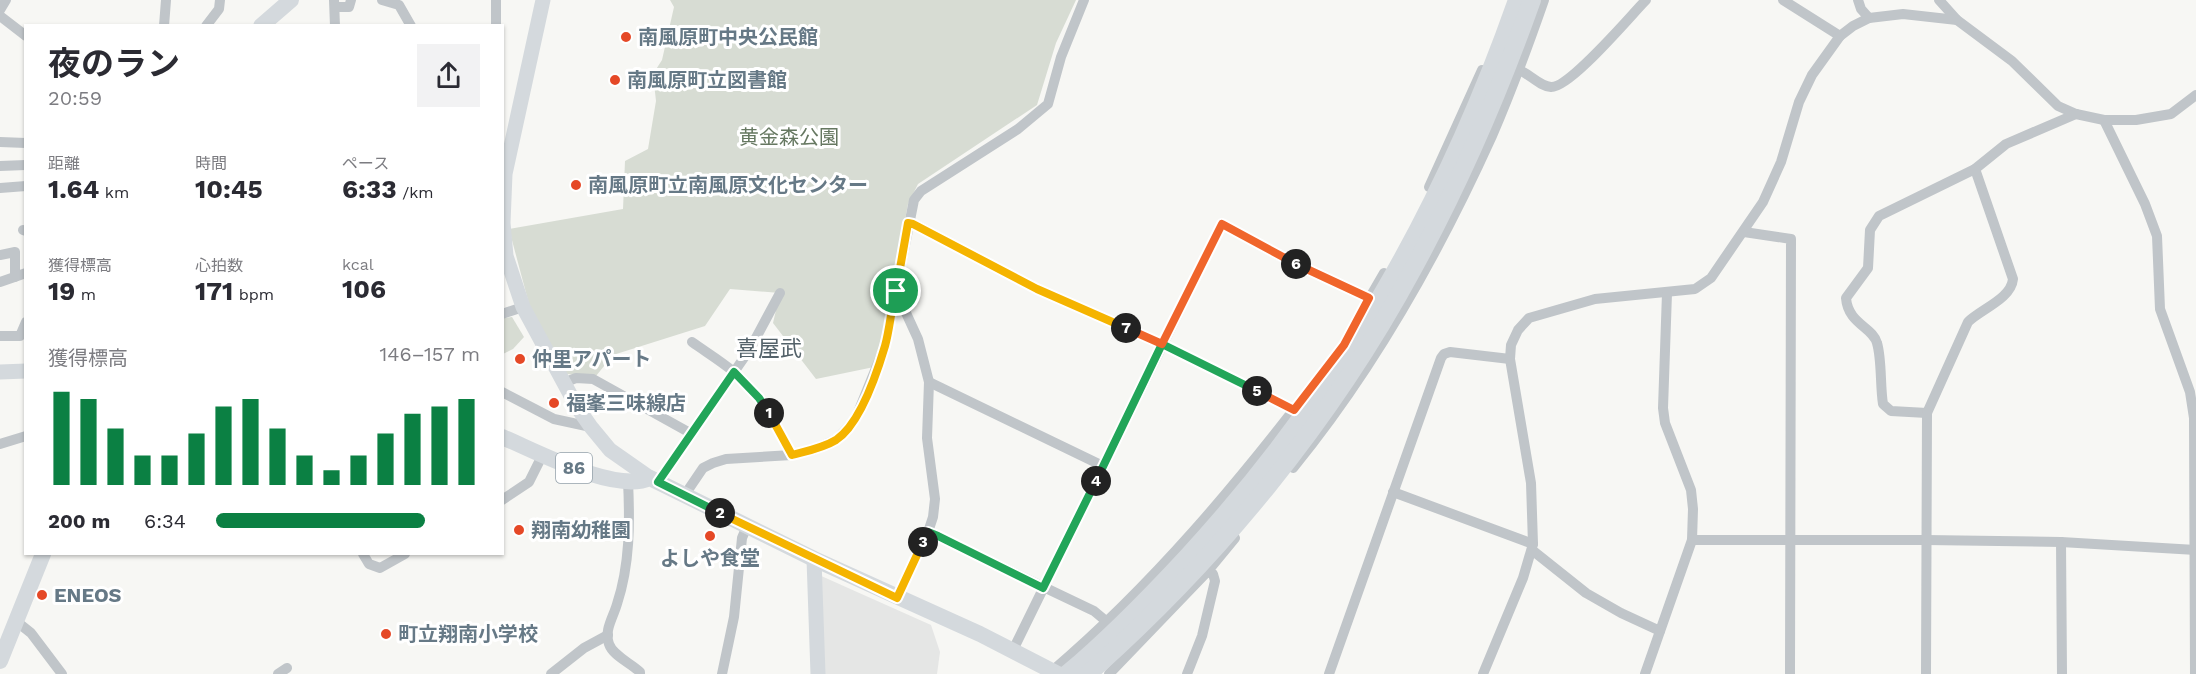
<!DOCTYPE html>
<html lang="ja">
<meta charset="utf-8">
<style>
:root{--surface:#fff;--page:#f2f2f3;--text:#2b2b33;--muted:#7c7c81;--accent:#0b8043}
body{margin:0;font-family:"Work Sans","Noto Sans JP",sans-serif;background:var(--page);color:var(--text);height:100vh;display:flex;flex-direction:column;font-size:22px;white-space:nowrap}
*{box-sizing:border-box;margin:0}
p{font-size:20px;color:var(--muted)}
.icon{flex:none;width:33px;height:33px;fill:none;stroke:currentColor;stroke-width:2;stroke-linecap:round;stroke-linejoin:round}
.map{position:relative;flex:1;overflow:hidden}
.sheet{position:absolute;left:24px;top:24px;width:480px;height:531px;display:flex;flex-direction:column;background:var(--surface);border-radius:0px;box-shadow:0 2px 4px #0004}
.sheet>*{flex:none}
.pin{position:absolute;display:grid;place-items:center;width:51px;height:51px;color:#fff;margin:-26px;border:3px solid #fff;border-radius:50%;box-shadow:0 2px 6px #0007}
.km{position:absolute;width:30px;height:30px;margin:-15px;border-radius:50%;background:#222;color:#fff;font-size:16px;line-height:30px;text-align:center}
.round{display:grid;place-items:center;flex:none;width:63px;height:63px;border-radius:0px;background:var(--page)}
.headline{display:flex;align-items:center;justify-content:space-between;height:102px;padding:0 24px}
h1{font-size:33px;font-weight:700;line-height:45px}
.metrics{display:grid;grid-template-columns:repeat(3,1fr);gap:9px;height:102px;padding:6px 24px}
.metrics div{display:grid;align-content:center}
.metrics b{font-size:26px;font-weight:700}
.metrics small{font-size:16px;font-weight:400}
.metrics p{font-size:16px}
.chart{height:168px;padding:12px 24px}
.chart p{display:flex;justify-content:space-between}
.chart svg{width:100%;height:108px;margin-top:6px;stroke:var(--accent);stroke-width:6}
ul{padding:0 24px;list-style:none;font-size:20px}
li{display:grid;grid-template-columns:96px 72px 1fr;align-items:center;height:45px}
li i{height:15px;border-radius:8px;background:var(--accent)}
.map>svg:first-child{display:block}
.built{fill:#e5e6e5}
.green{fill:#d7dcd3}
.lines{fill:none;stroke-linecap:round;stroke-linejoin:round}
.street{stroke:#c0c5c9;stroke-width:10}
.secondary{stroke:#d4d9dd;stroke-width:15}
.primary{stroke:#d4d9dd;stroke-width:16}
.highway{stroke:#d4d9dd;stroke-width:18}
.split-1-casing{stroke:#fff;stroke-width:12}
.split-2-casing{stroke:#fff;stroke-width:12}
.split-3-casing{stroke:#fff;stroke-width:12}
.split-4-casing{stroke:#fff;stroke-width:12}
.split-5-casing{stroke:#fff;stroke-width:12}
.split-6-casing{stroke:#fff;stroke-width:12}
.split-7-casing{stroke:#fff;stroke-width:12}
.split-8-casing{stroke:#fff;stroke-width:12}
.split-1{stroke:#f5b400;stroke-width:8}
.split-2{stroke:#22a559;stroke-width:8}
.split-3{stroke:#f5b400;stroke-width:8}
.split-4{stroke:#22a559;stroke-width:8}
.split-5{stroke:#22a559;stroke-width:8}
.split-6{stroke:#f0652b;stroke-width:8}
.split-7{stroke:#f0652b;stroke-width:8}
.split-8{stroke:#f5b400;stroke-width:8}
.poi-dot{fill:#e54826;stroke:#fff;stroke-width:2}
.labels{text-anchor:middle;stroke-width:6;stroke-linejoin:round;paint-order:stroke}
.shield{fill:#fff;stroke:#94a1aa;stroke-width:1.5}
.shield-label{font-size:18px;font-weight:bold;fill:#667986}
.poi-label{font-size:20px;font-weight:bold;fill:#667986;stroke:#fff;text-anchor:start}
.park-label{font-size:20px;fill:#667861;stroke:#fff}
.quarter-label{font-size:22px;fill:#54626a;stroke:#fff}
</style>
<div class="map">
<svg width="2196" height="674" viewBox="0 0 2196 674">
<rect width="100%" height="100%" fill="#f7f7f4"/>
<!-- built -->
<path class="built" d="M819,575L931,625L940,652L937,674H822Z"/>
<!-- green -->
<g class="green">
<path d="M670,0H1076L1056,43L1037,105L918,184L908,204L886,319L874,367L816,379L773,323L780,293L730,289L705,326L613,355L596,376L566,374L529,304L509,229L623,209L625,161L648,149L656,101L653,74L662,60L674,7Z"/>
<path d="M512,317L524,337L513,349L503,354V318Z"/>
</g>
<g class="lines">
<!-- street -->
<g class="street">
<path d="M334,0L335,26"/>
<path d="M382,0L399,5L411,26"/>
<path d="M1783,0L1840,36"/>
<path d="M1858,0L1861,9L1869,18"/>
<path d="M1939,0L1957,20L2012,61L2058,106L2076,114L2104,120H2136L2171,114L2196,95"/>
<path d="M335,7H349L351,0"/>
<path d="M0,10L6,0"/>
<path d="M0,16L26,36"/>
<path d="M164,26L166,0"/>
<path d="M206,26L219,9L220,0"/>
<path d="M496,26V0"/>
<path d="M1519,70C1530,74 1539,86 1551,87C1570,88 1631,15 1646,0"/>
<path d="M2104,120L2145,204L2157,236L2160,309L2190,392L2194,418L2195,674"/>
<path d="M0,142L26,143"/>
<path d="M0,166L26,165"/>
<path d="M1429,187L1482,70"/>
<path d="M0,188L26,186"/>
<path d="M908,223L918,226L1037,289L1162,344L1294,410"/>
<path d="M23,230L26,231"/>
<path d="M1744,232L1791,239L1790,674"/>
<path d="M0,255L15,252V277"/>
<path d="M0,282L26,273"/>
<path d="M896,291L918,339L929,382L927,438L935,499L933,517L928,532L897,598"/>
<path d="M1362,311L1384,273"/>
<path d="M502,314L523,307"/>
<path d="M0,336H20L26,322"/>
<path d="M692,342C706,352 721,361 734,372C760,394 776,425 792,455"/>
<path d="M929,382L1103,466"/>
<path d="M563,383L576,378L593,379L692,434"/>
<path d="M502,392L554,419L591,427"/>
<path d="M1927,413L1891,411L1883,404C1880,386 1882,360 1877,343C1873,327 1848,324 1846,298L1868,268L1870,230L1879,216L1975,169L2006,144L2076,114"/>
<path d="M0,444L26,436"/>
<path d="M1293,468C1374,369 1439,253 1492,136C1511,92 1528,46 1544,0"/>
<path d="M628,481C630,522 630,565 617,604C613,618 604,630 609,644C613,656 631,663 640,672V674"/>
<path d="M658,482L750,349L780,293"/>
<path d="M1393,492L1533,544"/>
<path d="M684,496L703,468L713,463L726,459L792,455L813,450L837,439L855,420L885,346L914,200L921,191L1018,129L1048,104L1061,57L1084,0"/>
<path d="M502,500L529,482L543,454"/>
<path d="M928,532L1094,611L1106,621"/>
<path d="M1692,540H1926L2061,542L2196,550"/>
<path d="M2061,542L2062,674"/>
<path d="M1532,550L1586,593L1621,613L1660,631"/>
<path d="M363,554L369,564L380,568L405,554"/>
<path d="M16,621L31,633L62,674"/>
<path d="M1013,650L1222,224L1291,262L1369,298"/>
<path d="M1052,671C1153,585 1239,482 1319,377"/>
<path d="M278,674L287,668"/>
<path d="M551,674L584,648L608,635"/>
<path d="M722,674L734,617L742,538L747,526"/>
<path d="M1109,674L1207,572L1235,538"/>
<path d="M1187,674L1202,636L1215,581L1213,574L1207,572"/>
<path d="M1329,674L1441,358L1444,354L1450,352L1510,359"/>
<path d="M1483,674L1523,578L1533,544L1531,483L1510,359L1511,345L1518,330L1529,318L1595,299L1695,289L1711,278L1763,202L1781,162L1799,102L1812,75L1840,36L1853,26L1869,18L1903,14L1957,20"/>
<path d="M1645,674L1692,540L1693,509L1691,490L1665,423L1663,408L1667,293"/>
<path d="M1926,674L1927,413L1968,322C1981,309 2011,299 2013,279L1975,169"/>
</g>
<!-- secondary -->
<g class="secondary">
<path d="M543,0L505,174L503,223L506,256L523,307L577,407L591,427L610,450L650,478"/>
<path d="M0,372L26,371"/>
<path d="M814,559L818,674"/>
</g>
<!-- primary -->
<g class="primary">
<path d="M261,26L291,0"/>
<path d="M502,437C536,451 615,494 650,478L814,559L980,634L1058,674"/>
<path d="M0,661L43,554"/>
</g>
<!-- highway -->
<g class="highway">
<path d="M1067,674C1110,638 1149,598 1187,557C1339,392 1443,211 1517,0"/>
<path d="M1088,674C1217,560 1331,421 1413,269C1460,183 1499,93 1532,0"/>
</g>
</g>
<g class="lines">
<!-- split-1 casing -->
<g class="split-1-casing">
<path id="split-1" d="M769,413L792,455C807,451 823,448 836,440C860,424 877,373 885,346C890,328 891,309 896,291"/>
</g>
<!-- split-2 casing -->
<g class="split-2-casing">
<path id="split-2" d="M720,513L658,482L734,372L759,398L769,413"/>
</g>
<!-- split-3 casing -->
<g class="split-3-casing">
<path id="split-3" d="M720,513L897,598L923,542"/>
</g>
<!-- split-4 casing -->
<g class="split-4-casing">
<path id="split-4" d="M923,542L928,532L938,536L1043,588L1096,481"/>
</g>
<!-- split-5 casing -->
<g class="split-5-casing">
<path id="split-5" d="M1096,481L1162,344L1257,391"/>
</g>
<!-- split-6 casing -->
<g class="split-6-casing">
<path id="split-6" d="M1257,391L1294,410L1344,345L1369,298L1296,264"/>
</g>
<!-- split-7 casing -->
<g class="split-7-casing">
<path id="split-7" d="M1126,328L1162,344L1222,224L1296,264"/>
</g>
<!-- split-8 casing -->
<g class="split-8-casing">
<path id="split-8" d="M896,291L908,223L913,224L1037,289L1126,328"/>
</g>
<!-- split-1 -->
<use href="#split-1" class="split-1"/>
<!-- split-2 -->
<use href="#split-2" class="split-2"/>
<!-- split-3 -->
<use href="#split-3" class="split-3"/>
<!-- split-4 -->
<use href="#split-4" class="split-4"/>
<!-- split-5 -->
<use href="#split-5" class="split-5"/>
<!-- split-6 -->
<use href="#split-6" class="split-6"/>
<!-- split-7 -->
<use href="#split-7" class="split-7"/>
<!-- split-8 -->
<use href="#split-8" class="split-8"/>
</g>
<!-- markers -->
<g class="poi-dot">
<circle cx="626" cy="37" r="6"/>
<circle cx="615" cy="80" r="6"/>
<circle cx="576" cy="185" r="6"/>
<circle cx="520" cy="359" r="6"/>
<circle cx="554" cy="403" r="6"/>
<circle cx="519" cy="530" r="6"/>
<circle cx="710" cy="536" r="6"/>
<circle cx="42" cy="595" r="6"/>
<circle cx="386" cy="634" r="6"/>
</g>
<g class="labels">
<!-- shield labels -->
<rect class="shield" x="556" y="453" width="36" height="30" rx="4.5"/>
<g class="shield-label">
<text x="574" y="474">86</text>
</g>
<!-- poi labels -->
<g class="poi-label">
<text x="638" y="44">南風原町中央公民館</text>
<text x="627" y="87">南風原町立図書館</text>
<text x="588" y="192">南風原町立南風原文化センター</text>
<text x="532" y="366">仲里アパート</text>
<text x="566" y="410">福峯三味線店</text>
<text x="531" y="537">翔南幼稚園</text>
<text x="710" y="565" text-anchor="middle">よしや食堂</text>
<text x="54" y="602">ENEOS</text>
<text x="398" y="641">町立翔南小学校</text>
</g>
<!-- park labels -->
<g class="park-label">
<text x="789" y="144">黄金森公園</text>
</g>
<!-- quarter labels -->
<g class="quarter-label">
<text x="769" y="356">喜屋武</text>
</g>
</g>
</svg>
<div class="pin" style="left:896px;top:291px;background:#1e9e55"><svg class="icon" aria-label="arrive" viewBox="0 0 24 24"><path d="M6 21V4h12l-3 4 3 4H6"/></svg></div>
<b class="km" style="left:769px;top:413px">1</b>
<b class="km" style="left:720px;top:513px">2</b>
<b class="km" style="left:923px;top:542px">3</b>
<b class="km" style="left:1096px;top:481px">4</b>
<b class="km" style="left:1257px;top:391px">5</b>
<b class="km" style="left:1296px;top:264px">6</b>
<b class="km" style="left:1126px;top:328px">7</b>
<section class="sheet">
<div class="headline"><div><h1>夜のラン</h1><p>20:59</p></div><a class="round"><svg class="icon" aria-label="share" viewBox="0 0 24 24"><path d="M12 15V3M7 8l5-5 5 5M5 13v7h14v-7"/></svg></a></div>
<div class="metrics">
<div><p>距離</p><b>1.64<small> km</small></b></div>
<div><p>時間</p><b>10:45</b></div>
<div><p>ペース</p><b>6:33<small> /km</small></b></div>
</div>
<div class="metrics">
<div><p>獲得標高</p><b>19<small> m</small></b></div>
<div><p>心拍数</p><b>171<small> bpm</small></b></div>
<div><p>kcal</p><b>106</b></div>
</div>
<div class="chart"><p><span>獲得標高</span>146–157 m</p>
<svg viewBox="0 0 160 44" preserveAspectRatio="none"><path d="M5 44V6M15 44V9M25 44V21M35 44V32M45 44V32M55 44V23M65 44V12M75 44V9M85 44V21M95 44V32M105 44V38M115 44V32M125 44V23M135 44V15M145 44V12M155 44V9"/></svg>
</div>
<ul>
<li><b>200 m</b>6:34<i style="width:79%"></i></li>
</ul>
</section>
</div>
